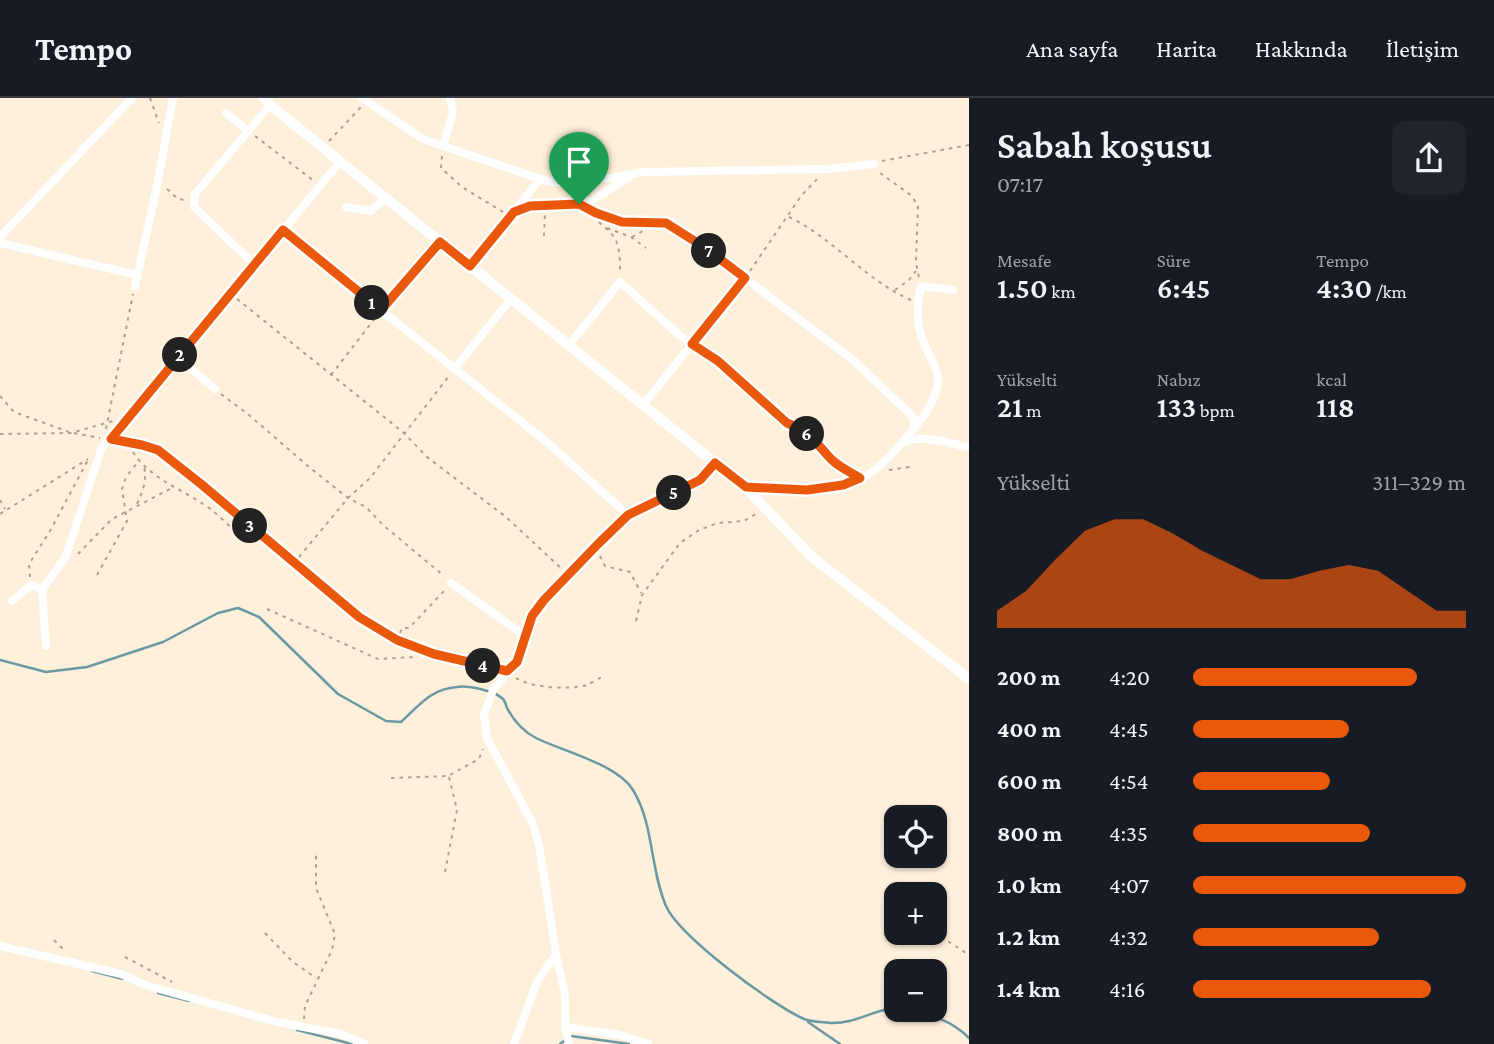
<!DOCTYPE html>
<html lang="tr">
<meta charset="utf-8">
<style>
:root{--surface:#171b24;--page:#20242c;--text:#f1f3f6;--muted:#9ea1a6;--line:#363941;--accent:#ea580c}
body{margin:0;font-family:"Crimson Pro",serif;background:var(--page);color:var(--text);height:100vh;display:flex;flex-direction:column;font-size:26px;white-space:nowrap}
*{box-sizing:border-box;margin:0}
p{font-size:23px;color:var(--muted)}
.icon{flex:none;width:38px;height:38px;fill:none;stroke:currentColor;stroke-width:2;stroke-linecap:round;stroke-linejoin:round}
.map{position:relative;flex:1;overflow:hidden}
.side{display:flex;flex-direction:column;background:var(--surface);width:525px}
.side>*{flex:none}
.fabs{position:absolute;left:884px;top:707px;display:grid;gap:14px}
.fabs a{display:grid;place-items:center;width:63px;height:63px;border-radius:14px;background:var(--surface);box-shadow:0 2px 5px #0004;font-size:35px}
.pin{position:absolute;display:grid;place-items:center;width:60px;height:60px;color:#fff;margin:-72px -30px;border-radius:50% 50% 50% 0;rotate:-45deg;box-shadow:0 0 7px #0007}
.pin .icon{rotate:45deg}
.km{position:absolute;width:35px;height:35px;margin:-18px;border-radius:50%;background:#222;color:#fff;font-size:19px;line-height:35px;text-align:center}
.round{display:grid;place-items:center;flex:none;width:74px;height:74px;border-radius:14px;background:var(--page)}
.summary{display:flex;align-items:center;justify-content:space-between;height:119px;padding:0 28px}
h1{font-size:38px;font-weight:600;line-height:52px}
.metrics{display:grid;grid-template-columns:repeat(3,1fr);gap:10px;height:119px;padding:7px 28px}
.metrics div{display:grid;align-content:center}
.metrics b{font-size:30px;font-weight:600}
.metrics small{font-size:19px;font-weight:400}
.metrics p{font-size:19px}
.chart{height:196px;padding:14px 28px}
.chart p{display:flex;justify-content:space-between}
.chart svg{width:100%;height:126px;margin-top:7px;fill:var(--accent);opacity:.7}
ul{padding:0 28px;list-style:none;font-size:23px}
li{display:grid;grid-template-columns:112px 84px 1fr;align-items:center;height:52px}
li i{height:18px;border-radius:9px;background:var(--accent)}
header{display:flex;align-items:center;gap:42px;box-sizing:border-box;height:98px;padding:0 35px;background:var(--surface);border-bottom:2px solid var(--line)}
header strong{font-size:33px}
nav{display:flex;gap:38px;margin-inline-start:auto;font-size:24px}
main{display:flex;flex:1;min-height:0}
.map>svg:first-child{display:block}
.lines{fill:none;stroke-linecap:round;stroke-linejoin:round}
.stream{stroke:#6a99a4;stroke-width:2.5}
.path{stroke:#aca190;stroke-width:2;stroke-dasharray:3.5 5;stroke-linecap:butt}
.street{stroke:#fff;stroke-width:8}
.secondary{stroke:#fff;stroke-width:10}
.route-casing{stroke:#fff;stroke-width:14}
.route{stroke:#ea580c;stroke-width:9}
</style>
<header>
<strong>Tempo</strong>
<nav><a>Ana sayfa</a><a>Harita</a><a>Hakkında</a><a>İletişim</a></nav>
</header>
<main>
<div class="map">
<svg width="969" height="946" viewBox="0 0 969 946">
<rect width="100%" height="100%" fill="#fef0db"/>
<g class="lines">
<!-- stream -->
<g class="stream">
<path d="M0,562L46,574L87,569L163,544L218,515L238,510L259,519L338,596L386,623L401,624C419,608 430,591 457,589C468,587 495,593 503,601C505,603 506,607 507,610C514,623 522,633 536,640C562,653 617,666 633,692C654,726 650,771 666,808C679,838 772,907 804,921C811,924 822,924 830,925C856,926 871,912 896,910"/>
<path d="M92,873L123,881"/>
<path d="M158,895L189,903"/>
<path d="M907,912C932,917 951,922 969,940"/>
<path d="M808,924L840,946"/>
<path d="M297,932L352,946"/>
<path d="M560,946L571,938L629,946"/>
</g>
<!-- path -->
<g class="path">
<path d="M150,0L159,25"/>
<path d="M255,38L314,83"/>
<path d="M329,43L361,9"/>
<path d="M442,58L441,70L462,89L503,114"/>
<path d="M882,63L969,47"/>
<path d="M880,75L912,98L918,108L916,164L919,180"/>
<path d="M167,91L178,101L185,102"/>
<path d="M588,111C595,125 612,131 617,145C620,154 620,165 620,174"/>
<path d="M591,112L622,124L666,125L739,175"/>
<path d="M789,119C833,140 865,182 911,202"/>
<path d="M607,130L631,139L646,150"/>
<path d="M289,138L375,207"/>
<path d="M544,138L545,115"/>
<path d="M632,139L657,125"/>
<path d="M750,173L801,98L819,79"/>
<path d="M895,192L909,182L916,173"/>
<path d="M237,201L404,335L427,359L506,419L563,472"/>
<path d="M331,277L376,219"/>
<path d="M221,296L249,317L309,369L348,400L366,409L383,427L444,478"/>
<path d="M0,298L14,314L69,334"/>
<path d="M106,331L133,196"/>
<path d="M74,335L100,340"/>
<path d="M0,336L71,335L113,323"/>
<path d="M133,354C150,381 184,392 209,410C227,424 231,433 254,443"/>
<path d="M889,372L910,369"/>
<path d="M0,402L5,411"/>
<path d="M137,406C143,393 147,383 144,368"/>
<path d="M0,416L88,361"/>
<path d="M78,456L112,421L172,390"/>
<path d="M600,458L605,468L630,474L641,495"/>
<path d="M299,459L348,400L370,380L449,278"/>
<path d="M97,477L127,423L122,391L126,379L138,364"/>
<path d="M30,479L29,466L50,433L89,360"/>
<path d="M267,511L378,561L416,559"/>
<path d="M636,523L642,497L680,445L699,432L718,425L744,423L756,416"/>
<path d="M400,535L402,530H409L445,492"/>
<path d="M516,580C531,590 571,592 587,587C592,585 597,581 602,579"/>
<path d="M391,680L448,678L479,661L483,651"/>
<path d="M445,774L457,712L449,679"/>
<path d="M934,834L969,857"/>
<path d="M265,835L293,864L316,880"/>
<path d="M54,842L66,854"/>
<path d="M125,859L172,884"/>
<path d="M304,921L305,908L332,852L335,836L316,790V755"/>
</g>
<!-- street -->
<g class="street">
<path d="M362,0L423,41L540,81L470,168"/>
<path d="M226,15L248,33"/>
<path d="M443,48L453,14L450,0"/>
<path d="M540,81L564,86L585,80H611L642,74L827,71L874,66"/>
<path d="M346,109L371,113L385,100"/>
<path d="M514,114L530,108L591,103L629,79"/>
<path d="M0,139L132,0"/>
<path d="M440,144L381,212L548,345L628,417"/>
<path d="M0,145L137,177"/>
<path d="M255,167L194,109L195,96L270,7"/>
<path d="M135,188L156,93L173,0"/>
<path d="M569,247L620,184L679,237L718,263L787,325C811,335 814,344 831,361C840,369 850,374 860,380"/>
<path d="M178,260L215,291"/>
<path d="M454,271L511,201"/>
<path d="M643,307L745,180L853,262L912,318L915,329"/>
<path d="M111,341L142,347L158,352L201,386L359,519L397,542L434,556L507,574"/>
<path d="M903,344C925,336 946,345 969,349"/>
<path d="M745,389C784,391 831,398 867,377C883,368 904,343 916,328C926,315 938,298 938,280C937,268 928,256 924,245C916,226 916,208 921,188L953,192"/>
<path d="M451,485L525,538"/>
<path d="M12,503L31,487L42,492"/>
<path d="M46,548L42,492L66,458L102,349L340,64"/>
<path d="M0,848L121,876L145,887L277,924L341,936L364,946"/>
<path d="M565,929L620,937L648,946"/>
<path d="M514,946L537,884L556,856"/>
<path d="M569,946L565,929V897L556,856L539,747L533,726L487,640L484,617L493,592L517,564L532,518L544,502L628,417L700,382L715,365"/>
</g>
<!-- secondary -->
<path class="secondary" d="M264,0L270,7L745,389L812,459L969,581"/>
</g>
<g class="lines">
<!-- route casing -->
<g class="route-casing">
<path id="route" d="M579,106L596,115L622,124L666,125L704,149L745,180L692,246L718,263L787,325C812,335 814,343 831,361C839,369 850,374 860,380L843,387L807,392L746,389L715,365L700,382L628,417L598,446L544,502L532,518L517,564L507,573L434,556L397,542L359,519L201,386L158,352L142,347L111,341L283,132L381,212L440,144L470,168L514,114L530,108Z"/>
</g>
<!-- route -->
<use href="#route" class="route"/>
</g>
</svg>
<div class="fabs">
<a><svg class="icon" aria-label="locate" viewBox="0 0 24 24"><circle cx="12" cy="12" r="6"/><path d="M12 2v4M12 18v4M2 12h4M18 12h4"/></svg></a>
<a>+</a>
<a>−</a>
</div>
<div class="pin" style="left:579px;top:106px;background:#1e9e55"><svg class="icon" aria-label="arrive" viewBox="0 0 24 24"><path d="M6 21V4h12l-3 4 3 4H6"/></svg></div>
<b class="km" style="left:372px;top:205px">1</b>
<b class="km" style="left:180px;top:257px">2</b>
<b class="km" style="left:250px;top:428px">3</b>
<b class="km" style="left:483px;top:568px">4</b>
<b class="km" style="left:674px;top:395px">5</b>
<b class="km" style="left:807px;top:336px">6</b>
<b class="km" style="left:709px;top:153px">7</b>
</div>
<section class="side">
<div class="summary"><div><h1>Sabah koşusu</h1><p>07:17</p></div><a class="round"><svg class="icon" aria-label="share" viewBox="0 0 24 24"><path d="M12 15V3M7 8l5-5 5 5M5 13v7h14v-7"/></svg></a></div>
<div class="metrics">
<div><p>Mesafe</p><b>1.50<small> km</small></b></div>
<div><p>Süre</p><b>6:45</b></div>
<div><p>Tempo</p><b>4:30<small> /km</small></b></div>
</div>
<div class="metrics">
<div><p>Yükselti</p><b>21<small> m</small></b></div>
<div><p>Nabız</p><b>133<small> bpm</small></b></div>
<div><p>kcal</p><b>118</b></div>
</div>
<div class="chart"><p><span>Yükselti</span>311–329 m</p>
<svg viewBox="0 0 160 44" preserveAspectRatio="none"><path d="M0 44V38L10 31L20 20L30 10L40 6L50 6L60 11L70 17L80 22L90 27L100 27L110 24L120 22L130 24L140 31L150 38L160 38V44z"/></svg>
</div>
<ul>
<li><b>200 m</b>4:20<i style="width:82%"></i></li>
<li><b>400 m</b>4:45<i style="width:57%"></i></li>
<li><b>600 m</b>4:54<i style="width:50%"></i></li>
<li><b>800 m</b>4:35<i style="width:65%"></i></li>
<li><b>1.0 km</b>4:07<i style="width:100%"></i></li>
<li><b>1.2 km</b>4:32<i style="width:68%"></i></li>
<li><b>1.4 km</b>4:16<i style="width:87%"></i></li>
</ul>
</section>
</main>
